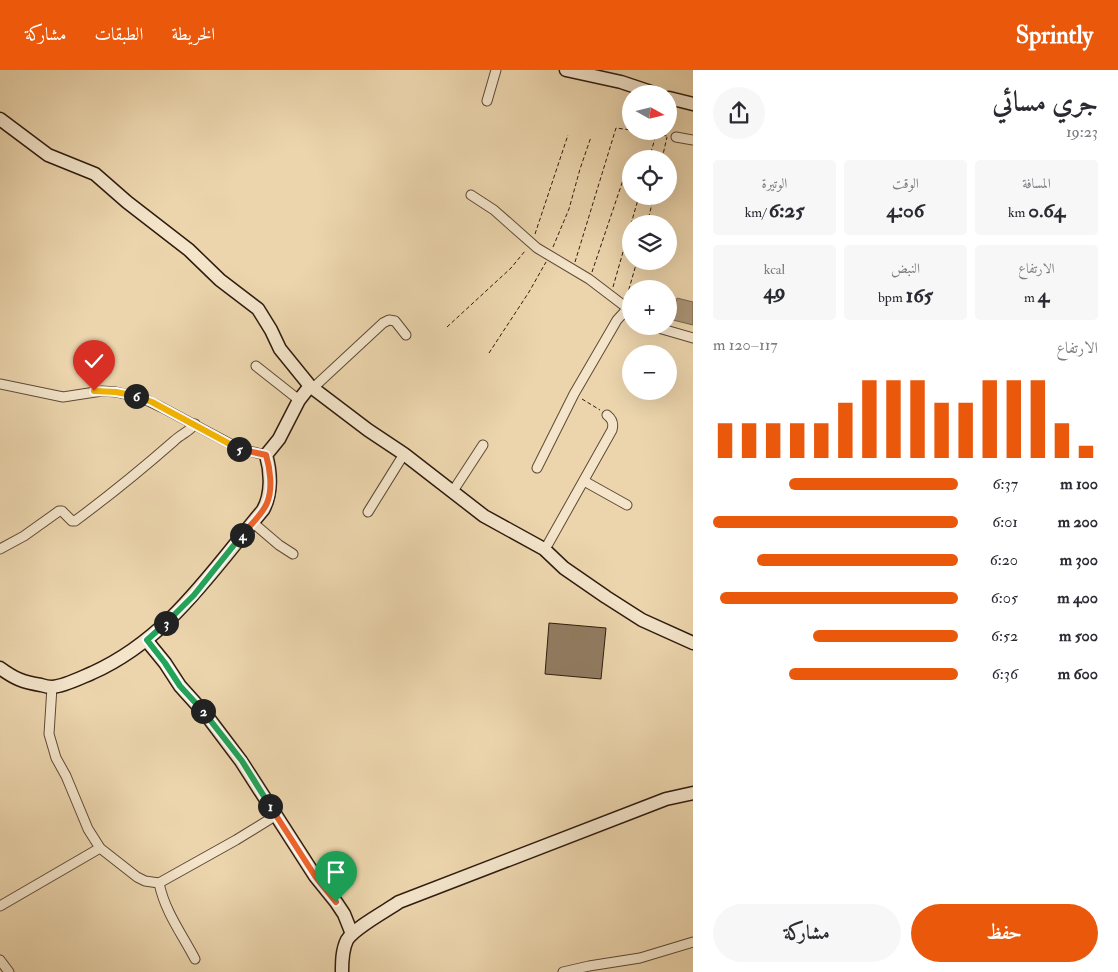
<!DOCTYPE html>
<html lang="ar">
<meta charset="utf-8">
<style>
:root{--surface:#fff;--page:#f7f7f7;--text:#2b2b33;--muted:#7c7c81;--accent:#ea580c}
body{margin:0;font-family:"IM FELL Double Pica",Amiri,serif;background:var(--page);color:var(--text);direction:rtl;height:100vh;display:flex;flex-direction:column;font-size:19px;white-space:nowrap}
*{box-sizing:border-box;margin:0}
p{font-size:16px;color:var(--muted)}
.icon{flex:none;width:28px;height:28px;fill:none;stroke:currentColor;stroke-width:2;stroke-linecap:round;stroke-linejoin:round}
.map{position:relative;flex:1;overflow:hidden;direction:ltr}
.panel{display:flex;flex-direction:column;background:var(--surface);width:425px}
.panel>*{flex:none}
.needle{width:32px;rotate:98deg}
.buttons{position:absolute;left:622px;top:15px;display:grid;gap:10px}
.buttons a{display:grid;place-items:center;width:55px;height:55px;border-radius:50%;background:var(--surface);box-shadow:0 5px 20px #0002;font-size:25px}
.pin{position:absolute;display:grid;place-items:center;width:42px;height:42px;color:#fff;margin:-51px -21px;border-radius:50% 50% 50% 0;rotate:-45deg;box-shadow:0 0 5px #0007}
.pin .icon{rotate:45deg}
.km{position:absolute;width:25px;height:25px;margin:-12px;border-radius:50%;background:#222;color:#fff;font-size:14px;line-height:25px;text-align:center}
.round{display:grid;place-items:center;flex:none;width:52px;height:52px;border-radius:26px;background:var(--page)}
.headline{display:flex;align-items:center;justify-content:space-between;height:85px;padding:0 20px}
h1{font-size:28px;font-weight:700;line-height:38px}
.metrics{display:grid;grid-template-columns:repeat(3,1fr);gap:8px;height:85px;padding:5px 20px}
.metrics div{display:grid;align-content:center;border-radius:5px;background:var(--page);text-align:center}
.metrics b{font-size:21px;font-weight:700}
.metrics small{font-size:14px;font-weight:400}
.metrics p{font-size:14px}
.chart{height:140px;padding:10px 20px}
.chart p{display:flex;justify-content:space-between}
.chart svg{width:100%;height:90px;margin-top:5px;stroke:var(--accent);stroke-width:6}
.cta{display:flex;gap:10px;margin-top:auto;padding:10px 20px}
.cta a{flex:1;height:58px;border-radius:30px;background:var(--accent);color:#fff;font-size:20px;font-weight:700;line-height:58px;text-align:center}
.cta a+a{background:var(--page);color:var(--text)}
ul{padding:0 20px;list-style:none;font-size:16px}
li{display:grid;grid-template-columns:80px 60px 1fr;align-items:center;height:38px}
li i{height:12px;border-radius:6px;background:var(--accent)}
header{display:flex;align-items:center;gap:30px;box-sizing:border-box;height:70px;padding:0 25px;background:var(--accent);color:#fff}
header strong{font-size:24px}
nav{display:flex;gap:28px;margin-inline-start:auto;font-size:18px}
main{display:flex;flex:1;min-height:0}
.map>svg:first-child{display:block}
.water{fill:#ac9677;stroke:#7a654d}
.building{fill:#917c61;stroke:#2f1c0f}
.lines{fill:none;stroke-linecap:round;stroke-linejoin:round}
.street-casing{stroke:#5e4a36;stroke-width:11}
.secondary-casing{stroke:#2f1c0f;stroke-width:15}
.path{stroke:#2f1c0f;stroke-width:1;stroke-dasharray:4 2.5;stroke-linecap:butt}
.street{stroke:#f3e4ca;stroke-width:9}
.secondary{stroke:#f3e4ca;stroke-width:12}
.split-1-casing{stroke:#fff;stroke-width:10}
.split-2-casing{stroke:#fff;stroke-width:10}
.split-3-casing{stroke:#fff;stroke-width:10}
.split-4-casing{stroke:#fff;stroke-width:10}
.split-5-casing{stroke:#fff;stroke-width:10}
.split-6-casing{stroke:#fff;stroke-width:10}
.split-7-casing{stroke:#fff;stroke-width:10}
.split-1{stroke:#f0652b;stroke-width:6}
.split-2{stroke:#22a559;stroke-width:6}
.split-3{stroke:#22a559;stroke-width:6}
.split-4{stroke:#22a559;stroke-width:6}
.split-5{stroke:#f0652b;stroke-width:6}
.split-6{stroke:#f5b400;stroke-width:6}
.split-7{stroke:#f5b400;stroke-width:6}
</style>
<header>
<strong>Sprintly</strong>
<nav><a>الخريطة</a><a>الطبقات</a><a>مشاركة</a></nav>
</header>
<main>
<section class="panel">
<div class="headline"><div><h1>جري مسائي</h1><p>19:23</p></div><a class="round"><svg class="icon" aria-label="share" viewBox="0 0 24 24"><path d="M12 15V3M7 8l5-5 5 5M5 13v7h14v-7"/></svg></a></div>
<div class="metrics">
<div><p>المسافة</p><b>0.64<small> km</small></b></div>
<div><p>الوقت</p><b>4:06</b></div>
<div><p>الوتيرة</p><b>6:25<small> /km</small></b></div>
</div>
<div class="metrics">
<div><p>الارتفاع</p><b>4<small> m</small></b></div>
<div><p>النبض</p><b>165<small> bpm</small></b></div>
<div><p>kcal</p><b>49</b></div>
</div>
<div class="chart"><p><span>الارتفاع</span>117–120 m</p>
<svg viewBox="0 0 160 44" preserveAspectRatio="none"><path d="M5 44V27M15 44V27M25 44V27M35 44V27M45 44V27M55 44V17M65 44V6M75 44V6M85 44V6M95 44V17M105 44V17M115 44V6M125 44V6M135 44V6M145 44V27M155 44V38"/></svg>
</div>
<ul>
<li><b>100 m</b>6:37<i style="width:69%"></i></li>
<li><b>200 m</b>6:01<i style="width:100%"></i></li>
<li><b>300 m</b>6:20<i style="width:82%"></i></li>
<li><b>400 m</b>6:05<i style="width:97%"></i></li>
<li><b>500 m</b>6:52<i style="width:59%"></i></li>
<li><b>600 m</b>6:36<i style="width:69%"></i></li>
</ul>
<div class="cta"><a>حفظ</a><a>مشاركة</a></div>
</section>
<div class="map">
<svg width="693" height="902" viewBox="0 0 693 902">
<rect width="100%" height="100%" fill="#ecd5ad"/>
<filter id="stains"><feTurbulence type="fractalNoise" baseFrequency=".004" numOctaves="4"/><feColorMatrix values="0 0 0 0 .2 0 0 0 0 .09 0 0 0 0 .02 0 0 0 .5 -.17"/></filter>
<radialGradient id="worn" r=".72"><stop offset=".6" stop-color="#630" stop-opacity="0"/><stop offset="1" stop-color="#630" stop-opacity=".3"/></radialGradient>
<!-- water -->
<path class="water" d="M677,228L693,232V255L673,250Z"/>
<!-- building -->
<path class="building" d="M549,553L606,558L601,609L545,604Z"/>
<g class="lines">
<!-- street casing -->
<g class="street-casing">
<g id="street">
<path d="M487,31L496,0"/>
<path d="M676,67L693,70"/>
<path d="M471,125L494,140L537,178L589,209L631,241"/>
<path d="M656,256L662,259L693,268"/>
<path d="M256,296L299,330"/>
<path d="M0,314L63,327L102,321L116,322L142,328L163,338L240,379L266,385"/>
<path d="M313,318L383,253L389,250L395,251L406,265"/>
<path d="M537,398L574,324L617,250L628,238"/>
<path d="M584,411L627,435"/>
<path d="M453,421L483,375"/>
<path d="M368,442L404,384"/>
<path d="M252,452L279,475L293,484"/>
<path d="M0,479L24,466L59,441H62L72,451H75C109,426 142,399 174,371C181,364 189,362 195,354"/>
<path d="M544,479L548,474L612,360C614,353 612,349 607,345"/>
<path d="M52,617L49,664L56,688L66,706L88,759L100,778L137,807L145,811L159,813L236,770L275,746"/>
<path d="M159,813C165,842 182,864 195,889"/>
<path d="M0,836L100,778"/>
<path d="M0,890L9,902"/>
<path d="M563,902L589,896L640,888L693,872"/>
</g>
</g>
<!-- secondary casing -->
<g class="secondary-casing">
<g id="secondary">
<path d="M566,0L621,12L657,24"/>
<path d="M669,28L693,34"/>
<path d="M0,49L48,85L95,104L127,132L189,180L220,210L258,239L271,260L280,279L310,316L368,360L404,384L484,446L544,479L564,498L606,527L642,550L693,573"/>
<path d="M147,571L165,593L180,616L207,646L241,691L315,806L336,832L344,844L352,864"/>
<path d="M0,598C15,609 23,612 41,615C44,616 49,617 52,617C65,616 80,608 92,603C168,569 211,502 263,440C272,424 271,402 266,385L279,369L299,330L310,316"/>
<path d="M342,902C342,892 342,880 347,870C354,858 386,841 399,832L666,729L693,723"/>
</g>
</g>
<!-- path -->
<g class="path">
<path d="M637,61L667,66"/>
<path d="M649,89L656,65"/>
<path d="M662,89L667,67"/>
<path d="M647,154L654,126"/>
<path d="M535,164L568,65"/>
<path d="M553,177L569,139L580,99L591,67"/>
<path d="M575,192L616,58L631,60"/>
<path d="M592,202L623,110"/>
<path d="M613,217L639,126"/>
<path d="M627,226L637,191"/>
<path d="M447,257L511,198L525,181"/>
<path d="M489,283L529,222L546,192"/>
<path d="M582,329L600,340"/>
</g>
<!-- street -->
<use href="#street" class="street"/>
<!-- secondary -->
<use href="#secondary" class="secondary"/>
</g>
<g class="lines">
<!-- split-1 casing -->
<g class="split-1-casing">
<path id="split-1" d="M270,736L315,806L336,832"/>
</g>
<!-- split-2 casing -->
<g class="split-2-casing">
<path id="split-2" d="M203,641L242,691L270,736"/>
</g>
<!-- split-3 casing -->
<g class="split-3-casing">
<path id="split-3" d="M166,553L147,570L165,593L180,616L203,641"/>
</g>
<!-- split-4 casing -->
<g class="split-4-casing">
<path id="split-4" d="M166,553L194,525L242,465"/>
</g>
<!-- split-5 casing -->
<g class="split-5-casing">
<path id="split-5" d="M239,379L266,385C270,398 273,419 267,433C262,445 250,455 242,465"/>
</g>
<!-- split-6 casing -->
<g class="split-6-casing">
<path id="split-6" d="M136,326L152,332L239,379"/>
</g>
<!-- split-7 casing -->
<g class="split-7-casing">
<path id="split-7" d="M94,321L116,322L136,326"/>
</g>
<!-- split-1 -->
<use href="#split-1" class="split-1"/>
<!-- split-2 -->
<use href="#split-2" class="split-2"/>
<!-- split-3 -->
<use href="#split-3" class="split-3"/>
<!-- split-4 -->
<use href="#split-4" class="split-4"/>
<!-- split-5 -->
<use href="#split-5" class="split-5"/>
<!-- split-6 -->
<use href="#split-6" class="split-6"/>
<!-- split-7 -->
<use href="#split-7" class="split-7"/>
</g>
<rect width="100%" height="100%" filter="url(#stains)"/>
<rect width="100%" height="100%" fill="url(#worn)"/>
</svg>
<div class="buttons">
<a><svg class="needle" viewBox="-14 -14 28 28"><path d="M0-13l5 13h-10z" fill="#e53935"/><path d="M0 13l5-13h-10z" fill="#7c7c81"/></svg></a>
<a><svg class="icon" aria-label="locate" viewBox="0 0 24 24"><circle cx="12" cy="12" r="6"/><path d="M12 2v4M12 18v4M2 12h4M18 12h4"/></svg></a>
<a><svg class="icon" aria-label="layers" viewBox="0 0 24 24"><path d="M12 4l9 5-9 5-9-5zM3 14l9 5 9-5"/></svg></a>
<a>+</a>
<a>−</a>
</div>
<div class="pin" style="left:336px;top:832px;background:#1e9e55"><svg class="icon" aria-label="arrive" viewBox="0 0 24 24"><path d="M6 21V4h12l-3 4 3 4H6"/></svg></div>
<div class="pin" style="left:94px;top:321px;background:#d93025"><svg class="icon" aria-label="check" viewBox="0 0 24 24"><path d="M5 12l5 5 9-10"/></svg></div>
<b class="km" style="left:270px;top:736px">1</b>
<b class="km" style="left:203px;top:641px">2</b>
<b class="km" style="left:166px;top:553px">3</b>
<b class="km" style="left:242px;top:465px">4</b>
<b class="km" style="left:239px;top:379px">5</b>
<b class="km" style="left:136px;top:326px">6</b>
</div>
</main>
